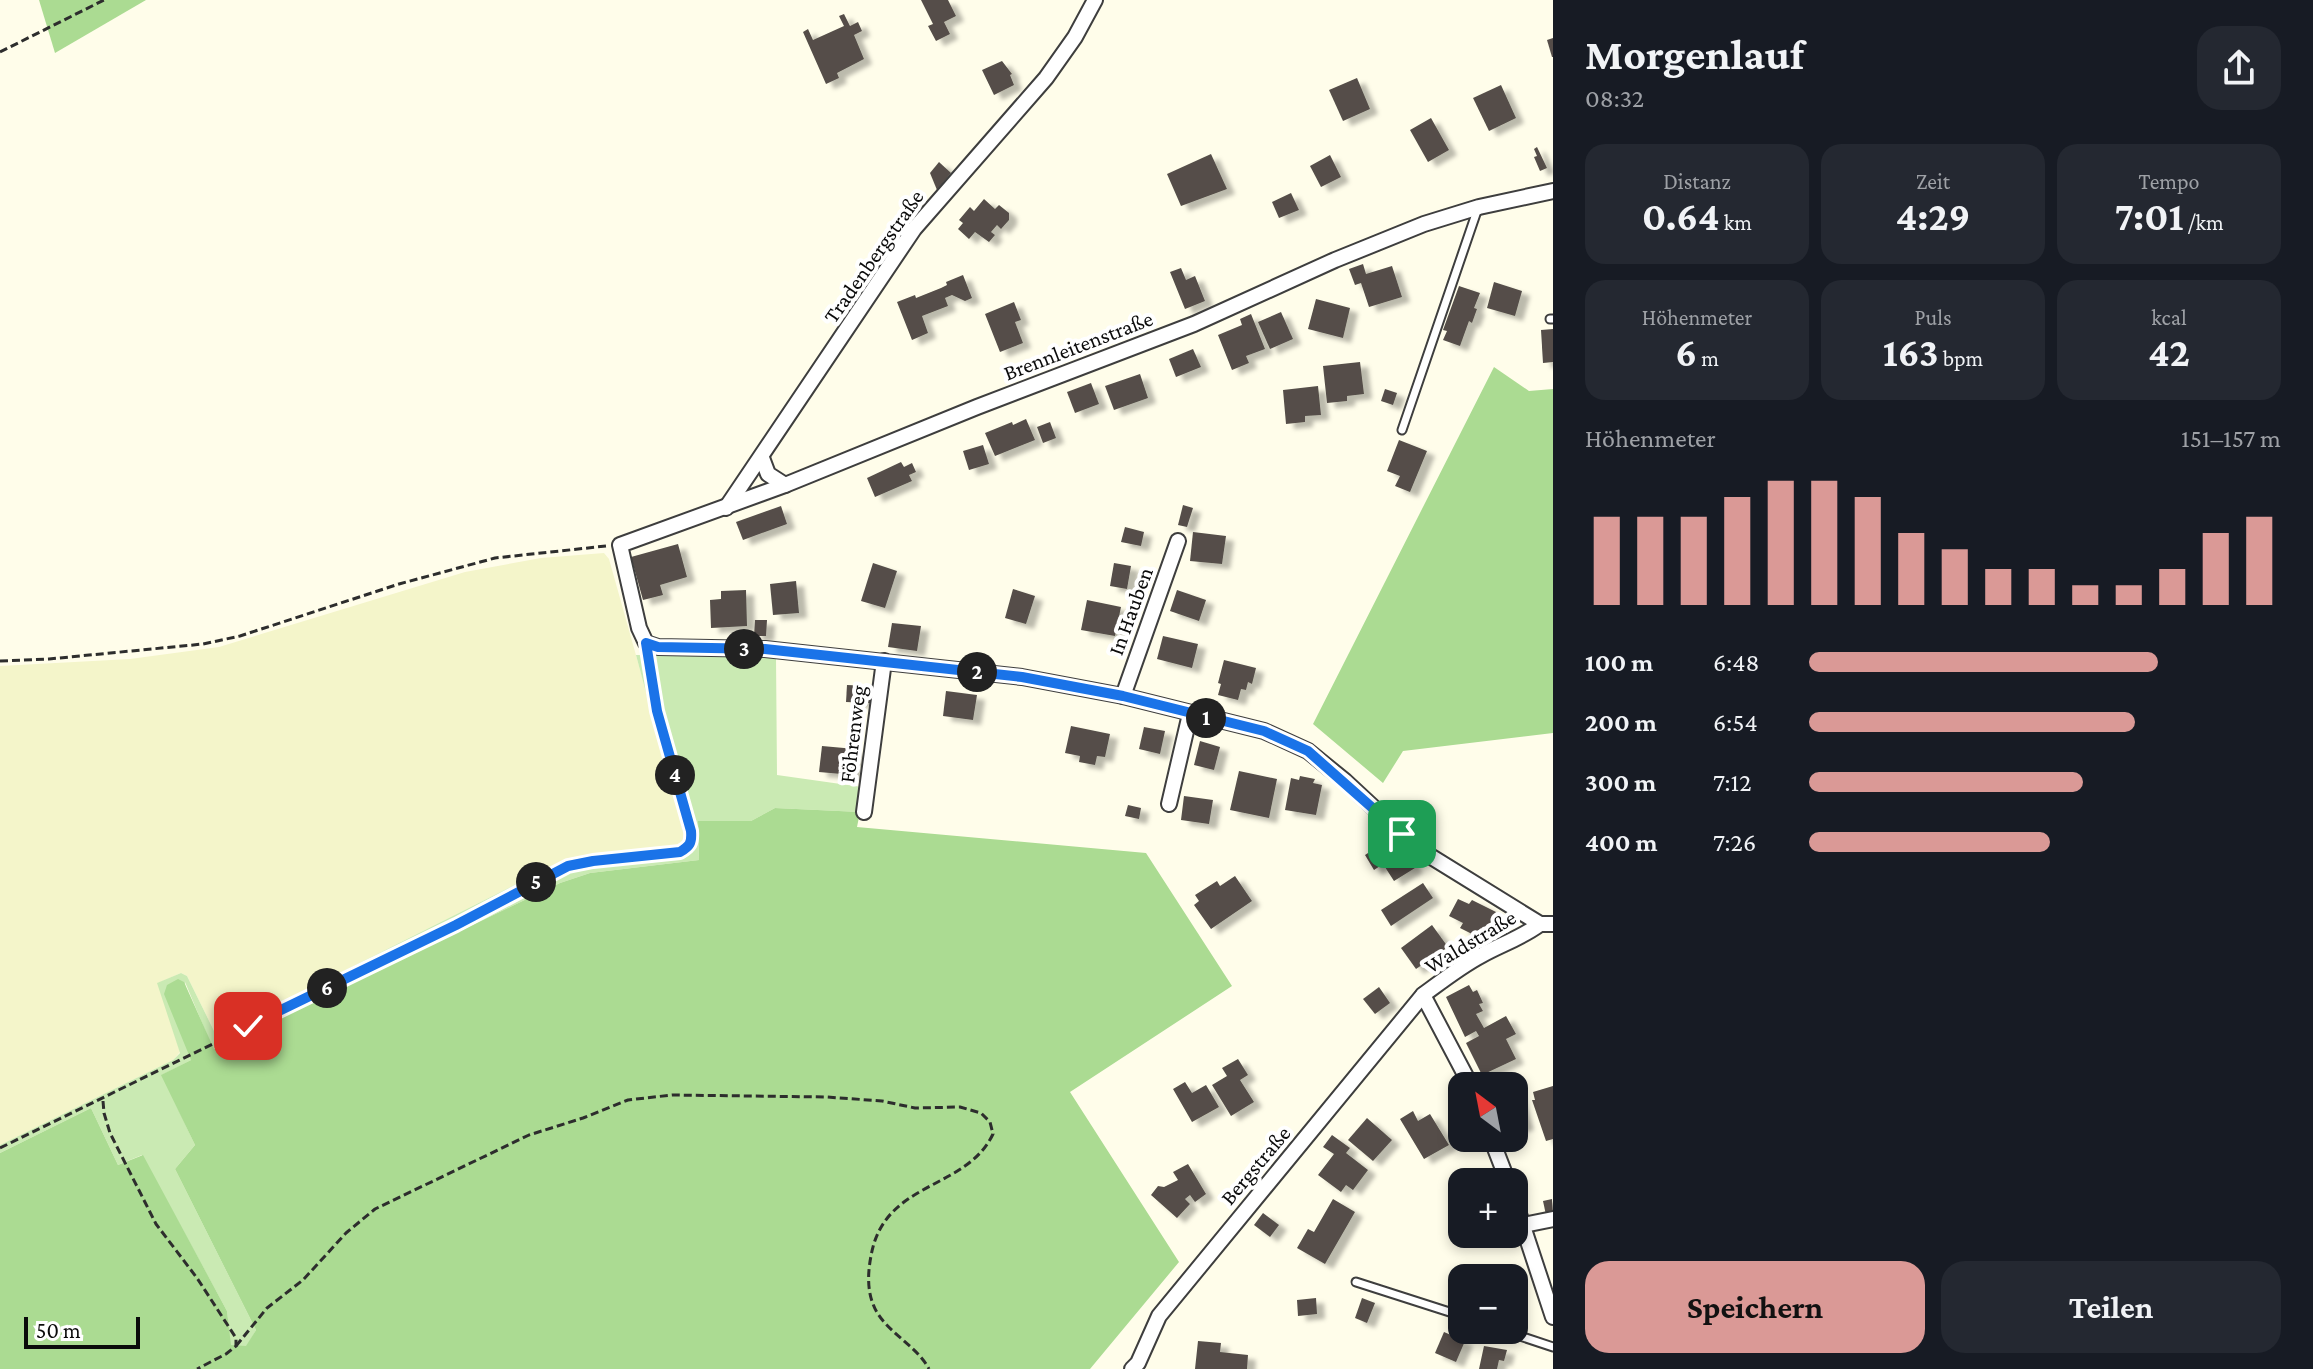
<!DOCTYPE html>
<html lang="de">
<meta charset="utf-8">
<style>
:root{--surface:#171b24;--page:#242831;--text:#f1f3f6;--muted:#9ea1a6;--accent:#da9996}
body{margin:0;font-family:"Crimson Pro",serif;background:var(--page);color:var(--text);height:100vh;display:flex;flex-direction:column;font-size:30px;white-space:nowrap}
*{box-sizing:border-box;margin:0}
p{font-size:26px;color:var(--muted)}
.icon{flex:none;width:44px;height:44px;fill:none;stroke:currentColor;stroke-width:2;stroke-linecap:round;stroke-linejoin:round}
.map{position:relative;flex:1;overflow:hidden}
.details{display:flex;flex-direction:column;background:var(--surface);width:760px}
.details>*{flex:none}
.needle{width:52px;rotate:328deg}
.buttons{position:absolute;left:1448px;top:1072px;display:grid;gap:16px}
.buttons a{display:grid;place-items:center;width:80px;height:80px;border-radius:16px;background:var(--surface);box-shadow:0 4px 12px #0003;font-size:40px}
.scale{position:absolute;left:24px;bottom:20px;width:116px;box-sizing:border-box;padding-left:8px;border:4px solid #0b0b0b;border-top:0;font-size:22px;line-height:28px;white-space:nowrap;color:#0b0b0b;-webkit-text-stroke:6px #fff;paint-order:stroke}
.pin{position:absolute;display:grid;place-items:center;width:68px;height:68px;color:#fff;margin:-34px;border-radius:16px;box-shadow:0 4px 12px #0006}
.km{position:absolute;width:40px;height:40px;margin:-20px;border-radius:50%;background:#222;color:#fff;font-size:22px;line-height:40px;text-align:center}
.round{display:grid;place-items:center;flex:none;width:84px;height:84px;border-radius:24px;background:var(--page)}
.head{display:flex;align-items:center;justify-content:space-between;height:136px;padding:0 32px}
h1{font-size:44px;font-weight:700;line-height:60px}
.stats{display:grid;grid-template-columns:repeat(3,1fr);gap:12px;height:136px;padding:8px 32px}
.stats div{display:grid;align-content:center;border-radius:20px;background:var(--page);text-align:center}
.stats b{font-size:40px;font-weight:700}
.stats small{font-size:22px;font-weight:400}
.stats p{font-size:22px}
.chart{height:224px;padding:16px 32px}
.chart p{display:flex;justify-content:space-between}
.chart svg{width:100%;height:144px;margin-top:8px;stroke:var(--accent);stroke-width:6}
.cta{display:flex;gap:16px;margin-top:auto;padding:16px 32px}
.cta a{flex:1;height:92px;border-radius:24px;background:var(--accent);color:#111;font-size:32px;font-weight:700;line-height:92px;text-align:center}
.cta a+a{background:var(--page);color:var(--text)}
ul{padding:0 32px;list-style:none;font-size:26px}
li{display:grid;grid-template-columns:128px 96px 1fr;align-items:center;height:60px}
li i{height:20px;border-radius:10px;background:var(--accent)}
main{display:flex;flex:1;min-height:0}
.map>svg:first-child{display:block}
.farmland{fill:#f4f5ca}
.green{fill:#caeab3}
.forest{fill:#abdb92}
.building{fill:#544e48;filter:url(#shadow)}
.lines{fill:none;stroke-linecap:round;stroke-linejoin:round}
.service-casing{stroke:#3e3e3e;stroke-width:11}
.minor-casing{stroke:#3e3e3e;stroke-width:18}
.path{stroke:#2d2d2d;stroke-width:3;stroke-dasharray:8 4;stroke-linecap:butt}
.service{stroke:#fff;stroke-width:7}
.minor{stroke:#fff;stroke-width:14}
.route-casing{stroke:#fff;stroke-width:16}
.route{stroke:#1a73e8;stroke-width:10}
.labels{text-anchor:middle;stroke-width:8;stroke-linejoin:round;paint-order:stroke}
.street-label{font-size:22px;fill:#0b0b0b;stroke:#fff}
</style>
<main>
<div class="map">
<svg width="1553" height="1369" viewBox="0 0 1553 1369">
<defs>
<filter id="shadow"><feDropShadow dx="8" dy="5" stdDeviation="2" flood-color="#0004"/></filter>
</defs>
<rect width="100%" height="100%" fill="#fffdea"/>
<!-- farmland -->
<path class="farmland" d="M604,553L609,559L671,780L685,842L680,847L580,857L552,866L216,1035L187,976L181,973L158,983L180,1052L173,1060L0,1145V666L130,659L219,647L465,572L541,558Z"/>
<!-- green -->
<path class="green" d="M636,655L776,657L777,775L862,787L860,812L775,808L751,821H698L699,860L590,873L560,883L213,1049L185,982L191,1060L162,1075L195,1145L175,1169L256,1330L247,1346H230L227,1311L142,1155L118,1165L91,1108L0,1153V1145L173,1060L180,1053L157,983L181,973L187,976L216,1035L552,866L580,857L680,847L685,842L680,819Z"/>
<!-- forest -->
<g class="forest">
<path d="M39,0H146L55,53Z"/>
<path d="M1494,367L1529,391L1553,389V733L1403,751L1383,783L1313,724Z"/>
<path d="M775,808L860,812L857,827L1146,853L1232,986L1070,1092L1179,1262L1090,1369H0V1153L91,1108L118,1165L143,1155L227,1311L231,1345L246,1346L256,1330L175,1169L195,1145L161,1075L191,1060L164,994L167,985L178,979L184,982L214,1049L560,883L590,873L699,860L698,821H751Z"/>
</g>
<!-- building -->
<g class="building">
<path d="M921,0H948L956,16L944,22L950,34L936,41L928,26L933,24Z"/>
<path d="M844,14L850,26L858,22L862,31L854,35L864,59L837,73L839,78L826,84L803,32L808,29L813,40L844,26L839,16Z"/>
<path d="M1553,38V57H1552L1547,40Z"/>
<path d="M1002,61L1012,74L1010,75L1014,85L994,95L982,70Z"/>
<path d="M1357,78L1370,109L1343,121L1329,90Z"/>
<path d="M1501,85L1516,118L1489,131L1473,98Z"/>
<path d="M1431,118L1449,150L1428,162L1410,130Z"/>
<path d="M1537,147L1547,168L1540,171L1534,157L1537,156L1534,149Z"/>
<path d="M1211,154L1227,189L1181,206L1167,174Z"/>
<path d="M1330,155L1341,177L1321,187L1310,166Z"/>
<path d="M939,162L951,173L937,190L930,173Z"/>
<path d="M1291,193L1299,210L1279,218L1272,202Z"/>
<path d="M984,199L995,209L999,205L1009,213V220L1001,229L997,225L991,232L995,235L989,242L975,232L969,239L958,229L963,223L959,220L970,207L974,211Z"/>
<path d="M1363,264L1366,274L1392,266L1402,297L1369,307L1361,283L1355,285L1349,269Z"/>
<path d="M1181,268L1186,280L1195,276L1205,301L1185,309L1170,272Z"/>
<path d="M963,275L972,298L965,301L952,295L945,298L948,306L922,316L928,333L912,340L897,302L915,295L916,298L941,288L947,285L946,282Z"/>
<path d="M1494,282L1522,291L1515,316L1487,308Z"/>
<path d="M1459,286L1480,293L1474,308L1477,309L1472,323L1469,321L1460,346L1443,340L1447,331L1443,330Z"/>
<path d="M1316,299L1350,308L1343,338L1308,329Z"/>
<path d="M1014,302L1021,320L1015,322L1023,343L1000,352L985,314Z"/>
<path d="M1281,312L1293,339L1270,349L1258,322Z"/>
<path d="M1251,314L1265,349L1246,356L1249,363L1232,370L1218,335L1242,325L1240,319Z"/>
<path d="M1553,329V362L1543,363L1541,330Z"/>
<path d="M1193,349L1201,367L1176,377L1169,359Z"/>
<path d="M1360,362L1364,394L1347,396V401L1327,403L1323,366Z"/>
<path d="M1140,374L1148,398L1114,410L1105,386Z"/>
<path d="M1091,383L1099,404L1075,413L1067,392Z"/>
<path d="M1318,386L1321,415L1305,416V422L1286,424L1283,390Z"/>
<path d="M1385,389L1397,393L1393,405L1381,401Z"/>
<path d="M1026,419L1035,440L995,456L985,433L1012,422L1013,425Z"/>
<path d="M1050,422L1056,438L1043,443L1037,427Z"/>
<path d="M1399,440L1427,451L1410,492L1395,486L1400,476L1387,471Z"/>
<path d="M983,445L989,464L969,470L963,451Z"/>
<path d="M901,462L904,467L912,463L916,472L909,475L912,481L875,497L867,478Z"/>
<path d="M1183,505L1193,508L1187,527L1178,525Z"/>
<path d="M781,506L787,524L743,540L736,522Z"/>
<path d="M1125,527L1144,532L1141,546L1121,542Z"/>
<path d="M1193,532L1226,536L1222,564L1190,561Z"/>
<path d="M678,544L687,577L660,585L663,595L643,600L631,557Z"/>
<path d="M873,563L897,571L885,608L861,601Z"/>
<path d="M1114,563L1131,566L1127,589L1110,586Z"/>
<path d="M796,581L799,613L773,615L770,584Z"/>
<path d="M1013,589L1035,596L1026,624L1005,618Z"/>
<path d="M746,590L747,626L711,628L710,600L721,599V591Z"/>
<path d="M1177,590L1206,600L1199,621L1170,611Z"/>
<path d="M1087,600L1121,607L1115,636L1081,630Z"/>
<path d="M755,620H767L766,636H754Z"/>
<path d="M892,623L921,626L917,651L888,647Z"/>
<path d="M1163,636L1198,644L1192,668L1157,659Z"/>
<path d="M1224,660L1256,668L1252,684L1248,682L1246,690L1241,689L1238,700L1218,695L1221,684L1218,683Z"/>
<path d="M847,685L871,686L870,703L846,702Z"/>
<path d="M946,691L977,695L973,720L943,716Z"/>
<path d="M1071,726L1110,734L1105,757L1097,756L1095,765L1079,762L1080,756L1065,753Z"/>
<path d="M1144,727L1165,731L1160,754L1139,749Z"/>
<path d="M1200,741L1220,747L1214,770L1194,765Z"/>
<path d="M822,746L855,749L853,775L819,772Z"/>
<path d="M1239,771L1277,779L1269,818L1230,810Z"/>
<path d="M1300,776L1315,779L1313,783L1322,785L1316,815L1285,810L1291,778L1299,780Z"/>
<path d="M1184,796L1213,800L1209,824L1181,820Z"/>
<path d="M1128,805L1141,808L1139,819L1125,816Z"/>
<path d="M1388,840L1396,853L1403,849L1415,868L1394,881L1383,864L1374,870L1365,855Z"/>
<path d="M1235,876L1252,901L1211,929L1194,905L1199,901L1195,895L1217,881L1220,886Z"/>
<path d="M1423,883L1433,898L1391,926L1381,910Z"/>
<path d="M1458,899L1469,904L1472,900L1496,912L1482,939L1460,928L1463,923L1449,916Z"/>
<path d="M1432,925L1448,947L1416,969L1401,948Z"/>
<path d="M1469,985L1473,992L1477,990L1483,1003L1479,1004L1483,1011L1476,1014L1484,1028L1506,1016L1516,1034L1506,1039L1516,1059L1482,1075L1466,1043L1479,1036L1476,1031L1465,1037L1446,997Z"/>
<path d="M1379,987L1390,1003L1375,1014L1363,999Z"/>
<path d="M1238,1059L1248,1075L1240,1080L1254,1102L1231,1116L1212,1085L1227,1076L1222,1068Z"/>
<path d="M1513,1079L1526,1125L1514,1129V1086H1503L1502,1082Z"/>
<path d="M1185,1082L1192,1093L1206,1085L1219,1107L1192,1122L1173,1089Z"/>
<path d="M1553,1086V1139L1546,1141L1532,1100H1535L1533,1092Z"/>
<path d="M1413,1111L1418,1121L1430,1114L1449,1145L1424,1159L1400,1119Z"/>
<path d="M1367,1118L1392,1140L1373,1161L1348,1140Z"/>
<path d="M1332,1135L1350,1148L1346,1153L1368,1170L1353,1190L1346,1185L1341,1192L1318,1175L1334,1154L1323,1147Z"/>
<path d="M1188,1164L1206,1194L1195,1202L1190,1195L1185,1199L1190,1204L1177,1218L1151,1195L1158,1186L1164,1187L1178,1180L1173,1172Z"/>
<path d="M1482,1173L1488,1182H1469Z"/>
<path d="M1333,1199L1355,1212L1325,1264L1297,1248L1308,1229L1314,1232Z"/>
<path d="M1552,1199L1553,1213L1546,1215L1543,1201Z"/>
<path d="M1263,1213L1279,1225L1270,1237L1254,1225Z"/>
<path d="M1316,1298L1317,1314L1298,1316L1297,1300Z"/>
<path d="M1362,1298L1375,1303L1367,1323L1355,1318Z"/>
<path d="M1444,1332L1465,1341L1456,1362L1435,1353Z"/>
<path d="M1198,1341L1221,1343L1220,1352L1248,1355L1247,1369H1195Z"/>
<path d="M1484,1346L1507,1350L1504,1361L1499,1360L1497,1369H1479Z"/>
</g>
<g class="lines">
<!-- service casing -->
<g class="service-casing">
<g id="service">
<path d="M1550,319H1553"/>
<path d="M1402,430L1478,208"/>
<path d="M1356,1282L1462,1316"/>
<path d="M1502,1330L1553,1347"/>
</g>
</g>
<!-- minor casing -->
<g class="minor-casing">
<g id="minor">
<path d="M1553,191L1479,207L1424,224L1335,260L1194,324L977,407L785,485L620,545L639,628L646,643L658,647L765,649L1022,677L1123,696L1264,731L1308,751L1345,781L1402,834L1430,856L1540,924H1553"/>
<path d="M762,458L768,474L785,485"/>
<path d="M726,508L914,229L1046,78L1075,37L1095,0"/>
<path d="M1123,696L1178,541"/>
<path d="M1169,804L1190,714"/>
<path d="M864,812L884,661"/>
<path d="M1423,995L1471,1086"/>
<path d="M1491,1138L1508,1182"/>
<path d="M1514,1199L1553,1317"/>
<path d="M1524,1225L1553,1219"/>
<path d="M1132,1369L1138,1363L1159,1316L1423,995C1442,981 1461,966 1482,955C1502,944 1521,938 1540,924"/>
</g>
</g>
<!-- path -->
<g class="path">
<path d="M0,52L104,0"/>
<path d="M0,661L49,659L203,644L240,636L399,584L495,558L606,546"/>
<path d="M103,1101L104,1113L110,1133L156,1224L197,1278L236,1338V1346L226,1354L197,1369"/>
<path d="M0,1148L456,925L568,866L593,861L680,852C690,846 692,843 691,831L657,711L647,659"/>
<path d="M236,1346L267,1308L303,1280L346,1233L375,1209L529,1135L583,1118L628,1100L672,1095L827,1097L882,1101L915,1108L960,1107L981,1113L990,1122L993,1134C966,1191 884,1180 871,1256C868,1271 867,1289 873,1304C883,1331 916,1344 929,1369"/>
</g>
<!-- service -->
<use href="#service" class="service"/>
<!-- minor -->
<use href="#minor" class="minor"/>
</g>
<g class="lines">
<!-- route casing -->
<g class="route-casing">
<path id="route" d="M248,1026L456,925L568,866L593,861L680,852C690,846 692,843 691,831L657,711L646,643L658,647L765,649L1022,677L1123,696L1264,731L1308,751L1402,834"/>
</g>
<!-- route -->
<use href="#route" class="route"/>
</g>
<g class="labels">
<!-- street labels -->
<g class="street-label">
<text transform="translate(873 256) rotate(-55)" y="8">Tradenbergstraße</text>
<text transform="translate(1078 345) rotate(-21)" y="8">Brennleitenstraße</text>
<text transform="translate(1130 611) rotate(-70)" y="8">In Hauben</text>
<text transform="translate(852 734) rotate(-83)" y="8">Föhrenweg</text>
<text transform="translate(1470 941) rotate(-31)" y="8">Waldstraße</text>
<text transform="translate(1255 1165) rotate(-50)" y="8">Bergstraße</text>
</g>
</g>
</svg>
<div class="buttons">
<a><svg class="needle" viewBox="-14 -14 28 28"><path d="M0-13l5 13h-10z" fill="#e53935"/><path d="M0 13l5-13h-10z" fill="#9ea1a6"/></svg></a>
<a>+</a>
<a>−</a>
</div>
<div class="scale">50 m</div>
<div class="pin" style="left:1402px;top:834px;background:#1e9e55"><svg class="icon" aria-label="arrive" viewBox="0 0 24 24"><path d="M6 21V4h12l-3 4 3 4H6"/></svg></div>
<div class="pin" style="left:248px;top:1026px;background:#d93025"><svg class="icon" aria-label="check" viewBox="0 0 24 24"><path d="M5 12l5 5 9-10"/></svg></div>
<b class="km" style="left:1206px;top:718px">1</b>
<b class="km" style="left:977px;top:672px">2</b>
<b class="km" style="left:744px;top:649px">3</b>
<b class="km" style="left:675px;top:775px">4</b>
<b class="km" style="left:536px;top:882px">5</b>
<b class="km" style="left:327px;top:988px">6</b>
</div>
<section class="details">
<div class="head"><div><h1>Morgenlauf</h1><p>08:32</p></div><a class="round"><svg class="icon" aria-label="share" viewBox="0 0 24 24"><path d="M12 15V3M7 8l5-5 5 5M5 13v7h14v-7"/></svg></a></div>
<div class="stats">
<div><p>Distanz</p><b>0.64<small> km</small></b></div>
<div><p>Zeit</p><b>4:29</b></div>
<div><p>Tempo</p><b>7:01<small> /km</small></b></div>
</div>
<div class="stats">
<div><p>Höhenmeter</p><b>6<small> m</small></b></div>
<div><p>Puls</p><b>163<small> bpm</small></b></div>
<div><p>kcal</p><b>42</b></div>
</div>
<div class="chart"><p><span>Höhenmeter</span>151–157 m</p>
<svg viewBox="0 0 160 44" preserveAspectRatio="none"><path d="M5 44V17M15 44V17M25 44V17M35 44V11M45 44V6M55 44V6M65 44V11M75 44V22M85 44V27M95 44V33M105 44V33M115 44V38M125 44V38M135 44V33M145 44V22M155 44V17"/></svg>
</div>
<ul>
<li><b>100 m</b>6:48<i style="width:74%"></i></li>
<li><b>200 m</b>6:54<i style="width:69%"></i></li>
<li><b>300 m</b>7:12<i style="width:58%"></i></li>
<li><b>400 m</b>7:26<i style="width:51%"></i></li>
</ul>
<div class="cta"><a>Speichern</a><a>Teilen</a></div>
</section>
</main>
